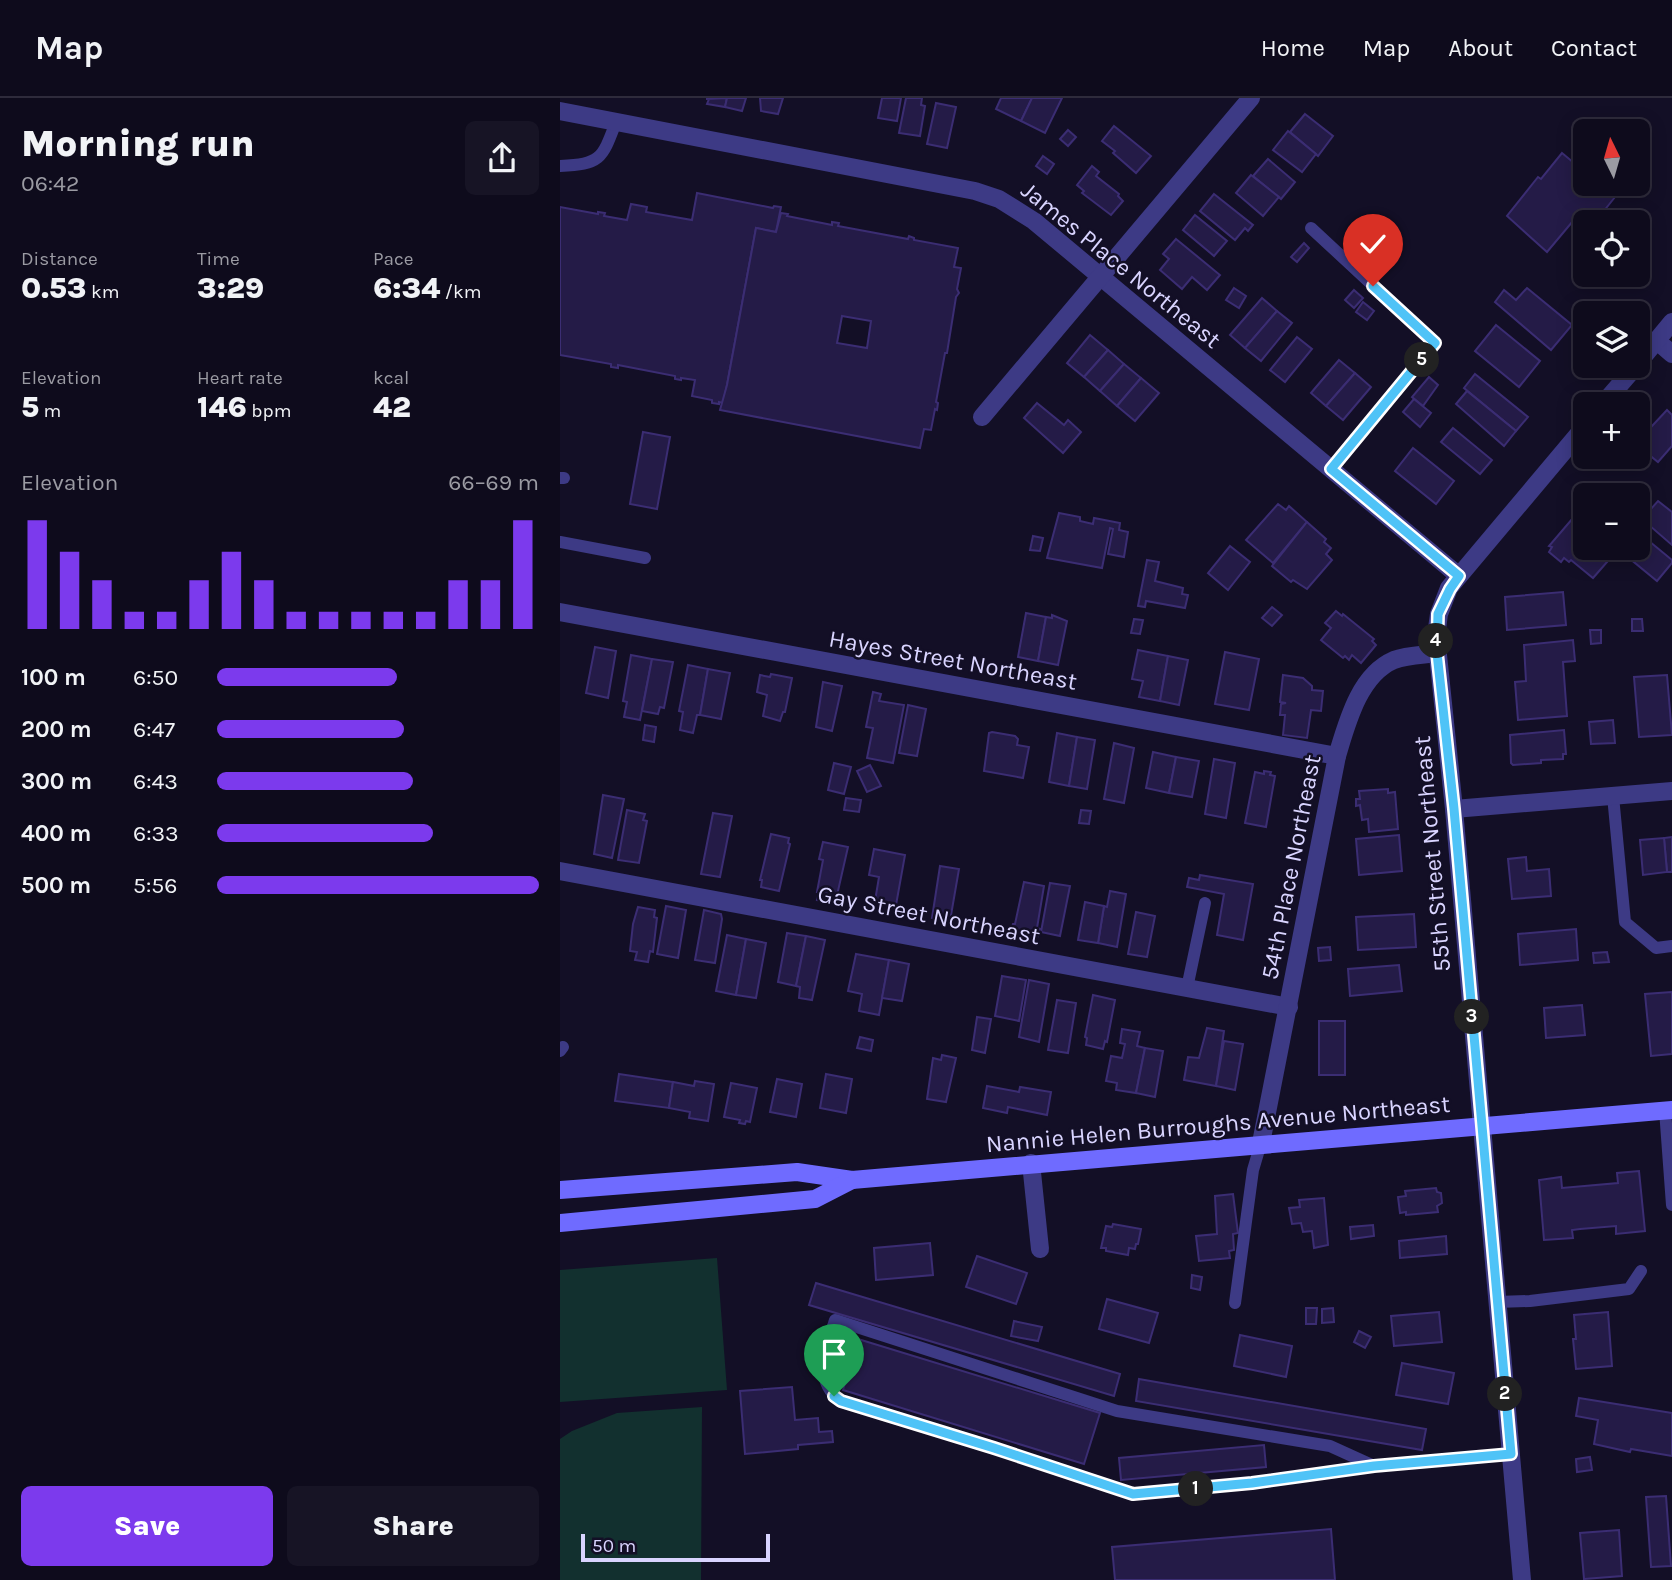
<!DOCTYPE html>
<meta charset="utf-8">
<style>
:root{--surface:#0e0b1c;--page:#171425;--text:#f1f3f6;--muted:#9b9ba3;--line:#2e2b3b;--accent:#7c3aed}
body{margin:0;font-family:Karla,sans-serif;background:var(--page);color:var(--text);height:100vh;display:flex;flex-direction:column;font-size:26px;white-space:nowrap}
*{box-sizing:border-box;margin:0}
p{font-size:23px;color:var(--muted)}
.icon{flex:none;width:38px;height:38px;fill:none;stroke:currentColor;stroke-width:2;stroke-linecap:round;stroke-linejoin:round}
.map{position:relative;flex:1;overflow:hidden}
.drawer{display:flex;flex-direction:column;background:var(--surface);width:560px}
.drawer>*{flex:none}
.needle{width:46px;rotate:355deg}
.controls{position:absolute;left:1013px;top:21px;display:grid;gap:14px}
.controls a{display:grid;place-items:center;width:77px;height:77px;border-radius:10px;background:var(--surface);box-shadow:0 4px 18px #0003,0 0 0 2px var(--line);font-size:35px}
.scale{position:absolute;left:21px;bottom:18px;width:189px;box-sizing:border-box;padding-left:7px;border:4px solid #d9d4ff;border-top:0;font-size:19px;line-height:24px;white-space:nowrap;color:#d9d4ff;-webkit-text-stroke:5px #130f26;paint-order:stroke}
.pin{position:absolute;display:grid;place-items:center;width:60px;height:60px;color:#fff;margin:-72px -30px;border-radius:50% 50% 50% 0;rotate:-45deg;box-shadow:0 0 7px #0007}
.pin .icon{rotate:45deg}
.km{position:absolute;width:35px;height:35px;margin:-18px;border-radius:50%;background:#222;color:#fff;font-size:19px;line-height:35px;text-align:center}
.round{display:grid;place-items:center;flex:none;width:74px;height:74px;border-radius:10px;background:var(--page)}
.overview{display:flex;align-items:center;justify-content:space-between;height:119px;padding:0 21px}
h1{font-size:38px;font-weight:800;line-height:52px}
.stats{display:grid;grid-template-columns:repeat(3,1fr);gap:10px;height:119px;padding:7px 21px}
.stats div{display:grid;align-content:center}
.stats b{font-size:30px;font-weight:800}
.stats small{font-size:19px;font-weight:400}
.stats p{font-size:19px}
.chart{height:196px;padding:14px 21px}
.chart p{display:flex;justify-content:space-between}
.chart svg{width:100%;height:126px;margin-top:7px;stroke:var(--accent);stroke-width:6}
.primary-button{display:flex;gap:14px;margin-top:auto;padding:14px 21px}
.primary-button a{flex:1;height:80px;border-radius:10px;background:var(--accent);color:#fff;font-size:28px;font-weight:800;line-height:80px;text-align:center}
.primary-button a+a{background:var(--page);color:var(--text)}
ul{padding:0 21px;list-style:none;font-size:23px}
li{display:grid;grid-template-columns:112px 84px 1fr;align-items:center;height:52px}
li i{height:18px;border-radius:9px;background:var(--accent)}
header{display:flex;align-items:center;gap:42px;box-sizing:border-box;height:98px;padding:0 35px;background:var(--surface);border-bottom:2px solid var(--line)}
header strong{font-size:33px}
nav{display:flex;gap:38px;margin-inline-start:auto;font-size:24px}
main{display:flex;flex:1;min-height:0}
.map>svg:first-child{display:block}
.green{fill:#12302f}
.building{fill:#241b47;stroke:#3b2d73;stroke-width:2;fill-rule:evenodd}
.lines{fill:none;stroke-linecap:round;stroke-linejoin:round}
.lane{stroke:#3d3a85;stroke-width:12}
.street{stroke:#3d3a85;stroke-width:18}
.secondary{stroke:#6f6bff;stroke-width:18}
.route-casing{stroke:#fff;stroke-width:14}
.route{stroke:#4fc3f7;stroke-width:9}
.labels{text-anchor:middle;stroke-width:5;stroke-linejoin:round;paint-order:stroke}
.street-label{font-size:24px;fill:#d9d4ff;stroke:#130f26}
</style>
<header>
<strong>Map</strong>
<nav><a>Home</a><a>Map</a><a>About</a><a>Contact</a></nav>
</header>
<main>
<section class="drawer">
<div class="overview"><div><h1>Morning run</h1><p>06:42</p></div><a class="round"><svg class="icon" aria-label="share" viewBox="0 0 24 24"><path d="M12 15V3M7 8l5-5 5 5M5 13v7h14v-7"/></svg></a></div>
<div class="stats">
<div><p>Distance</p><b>0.53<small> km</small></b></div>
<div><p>Time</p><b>3:29</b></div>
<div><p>Pace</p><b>6:34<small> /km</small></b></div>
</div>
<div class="stats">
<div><p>Elevation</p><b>5<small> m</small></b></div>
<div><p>Heart rate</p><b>146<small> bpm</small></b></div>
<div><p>kcal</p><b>42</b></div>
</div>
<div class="chart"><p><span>Elevation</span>66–69 m</p>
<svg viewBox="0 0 160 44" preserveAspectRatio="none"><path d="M5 44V6M15 44V17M25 44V27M35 44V38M45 44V38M55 44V27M65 44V17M75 44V27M85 44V38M95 44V38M105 44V38M115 44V38M125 44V38M135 44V27M145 44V27M155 44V6"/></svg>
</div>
<ul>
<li><b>100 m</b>6:50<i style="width:56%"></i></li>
<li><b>200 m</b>6:47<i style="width:58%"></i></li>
<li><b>300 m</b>6:43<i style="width:61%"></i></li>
<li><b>400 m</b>6:33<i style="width:67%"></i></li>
<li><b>500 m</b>5:56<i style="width:100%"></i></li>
</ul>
<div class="primary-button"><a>Save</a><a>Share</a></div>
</section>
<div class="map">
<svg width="1112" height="1482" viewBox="0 0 1112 1482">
<rect width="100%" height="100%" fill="#130f26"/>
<!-- green -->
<g class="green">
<path d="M157,1160L167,1292L0,1304V1172Z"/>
<path d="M142,1309L141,1482H0V1341L12,1333L57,1315Z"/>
</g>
<!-- building -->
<g class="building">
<path d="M167,0L165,9L147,6L149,1H146Z"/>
<path d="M167,0H186L182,13L165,9Z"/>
<path d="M200,0H223L218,16L201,13Z"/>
<path d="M322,0H341L337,23L318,20Z"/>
<path d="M346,0H362L361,7L365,8L360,38L339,35Z"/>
<path d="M441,0H472L461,23L436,11Z"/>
<path d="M472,0H502L485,35L461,23Z"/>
<path d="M376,5L396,9L387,50L367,46Z"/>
<path d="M745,16L773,38L758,58L730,34Z"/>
<path d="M554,28L591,58L576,75L553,55L555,53L542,43Z"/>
<path d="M508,32L516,39L508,48L500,41Z"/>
<path d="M728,33L756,56L742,74L713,52Z"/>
<path d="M1002,55L1026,75V86H1039L1055,99L1035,124H1026L1018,117L987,154L947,118L978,79L981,81Z"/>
<path d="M483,58L494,66L487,76L476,68Z"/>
<path d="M708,61L735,84L721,101L693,78Z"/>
<path d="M532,68L539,74L536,78L559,96L558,98L563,103L551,117L522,95L524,93L517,87Z"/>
<path d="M691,77L719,99L703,118L676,95Z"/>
<path d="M137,95L213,110L214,108L221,109L216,134L196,130L167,287L163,305L159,304V306L152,305V302L132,298L135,282L121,280V282L115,281V278L58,267V270L51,269V266L0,257V109L38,116V114L45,115L44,118L67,122L71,106L87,109L86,114L132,122Z"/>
<path d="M654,96L693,127L688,133L685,130L675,142L640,113Z"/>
<path d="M221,115L228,116L227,118L272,127V124L279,125L278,128L348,141L349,138L354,140V142L398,150L394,169L401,170L397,191L399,195L396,199L387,255H385L376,304L378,305L377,312L375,311L371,332L364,331L360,350L160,312L167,287L196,130L216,134ZM282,218L311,223L307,250L277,245Z"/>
<path d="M635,117L667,143L654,158L623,132Z"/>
<path d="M616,141L660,177L647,192L632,179L622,191L600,172L609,161L603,156Z"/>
<path d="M744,145L749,150L737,164L731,159Z"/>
<path d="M674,190L686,198L679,210L666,202Z"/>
<path d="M967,190L1012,227L991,252L935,204L944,192L956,202Z"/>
<path d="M794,192L803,200L794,210L785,202Z"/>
<path d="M702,200L717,213L685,250L670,237Z"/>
<path d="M803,204L814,213L807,222L796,214Z"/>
<path d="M717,213L732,225L701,263L685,250Z"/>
<path d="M936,227L980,263L959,289L915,253Z"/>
<path d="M530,237L548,252L524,279L507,265Z"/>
<path d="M737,239L752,251L725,284L710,272Z"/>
<path d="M548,252L564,266L540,293L524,279Z"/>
<path d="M779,262L795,275L766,308L751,295Z"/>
<path d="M564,266L581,280L557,308L540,293Z"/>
<path d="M795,275L811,289L783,322L766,308Z"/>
<path d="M915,276L968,319L956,333L904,290Z"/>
<path d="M869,279L878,287L863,308L852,299Z"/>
<path d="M581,280L599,295L575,323L557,308Z"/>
<path d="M907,293L956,333L944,348L896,306Z"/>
<path d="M854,301L871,315L860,329L843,314Z"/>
<path d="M477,305L504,327L508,322L521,334L503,355L464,320Z"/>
<path d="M1107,312L1112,317V348L1098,364L1088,356L1083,362L1078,358V343Z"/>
<path d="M893,330L932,362L920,376L881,344Z"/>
<path d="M83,334L110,339L97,411L70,406Z"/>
<path d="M853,350L894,383L876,406L835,373Z"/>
<path d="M1098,403L1112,414V447L1082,421Z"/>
<path d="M718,406L726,412L729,408L747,424L713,465L686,442Z"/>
<path d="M499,415L520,419V423L533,426L534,420L560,425L559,432L568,434L564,459L548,456L553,431L550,430L542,470L487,460Z"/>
<path d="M1013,420L1026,431V450H1048L1055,455L1033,480L1011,462L1009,464L1004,460L1001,464L989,454L992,449L989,448Z"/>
<path d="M747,424L766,441L764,444L771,450L766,456L772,462L747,491L733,482L731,484L712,468Z"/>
<path d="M1078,434L1112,462V465L1097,483L1058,451L1078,450Z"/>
<path d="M473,438L483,440L480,453L470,452Z"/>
<path d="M670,448L690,464L668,492L648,475Z"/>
<path d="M587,462L599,464L595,483L623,490L622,496L628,497L625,510L586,503L585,509L578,508Z"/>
<path d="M1003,494L1006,527L947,532L945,499Z"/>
<path d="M712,509L722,517L712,528L702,520Z"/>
<path d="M776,513L782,518L783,516L814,541L812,543L816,547L801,565L792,557L789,562L785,558L783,560L761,542L771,530L765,525Z"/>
<path d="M466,515L486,519L478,563L458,559Z"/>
<path d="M492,517L507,523L498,567L478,563L486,519L492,520Z"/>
<path d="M574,521L583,522L580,536L571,535Z"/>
<path d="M1072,521H1082L1083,533H1072Z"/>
<path d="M1030,532H1041V545L1031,546Z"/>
<path d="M1013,542L1015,563L1003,564L1007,618L958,622L955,584L966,583L964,547Z"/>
<path d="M35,549L56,553L48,600L26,595Z"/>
<path d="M578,552L608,558L600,603L579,599L583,583L572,581Z"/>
<path d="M665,554L699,561L689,612L655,606Z"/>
<path d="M71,557L92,561L80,622L64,619L67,604L63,603Z"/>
<path d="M608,558L628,562L619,607L600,603Z"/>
<path d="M92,561L113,564L104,610L100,609L98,616L82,613Z"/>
<path d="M128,567L148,571L140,617H137L133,635L120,632L123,614L119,613Z"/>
<path d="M148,571L170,575L161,621L140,617Z"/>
<path d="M211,576L232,580L225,614H223L220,623L203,618L207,597L197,594L200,577L210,579Z"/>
<path d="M723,577L743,580L752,588V592L763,593L761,613L751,612L747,640L723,637L725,617H720L721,606L726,605L720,604Z"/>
<path d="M1107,577L1112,637L1079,639L1074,579Z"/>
<path d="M263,584L282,588L272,633L256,629Z"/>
<path d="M313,594L321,596L319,603L344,607L333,665L307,660L313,630L306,629Z"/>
<path d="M348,607L366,611L357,658L339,655Z"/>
<path d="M1053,622L1055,645L1031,646L1029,624Z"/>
<path d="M85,627L96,629L94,644L83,642Z"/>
<path d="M1004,632L1006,656H1003V661L981,662V665L953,667L951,665L950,637Z"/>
<path d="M432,634L455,638L458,641L457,647L469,649L463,680L424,673L429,635Z"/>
<path d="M497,635L517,639L509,688L489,684Z"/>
<path d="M517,639L535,642L527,691L509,688Z"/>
<path d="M554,645L574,650L564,705L544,701Z"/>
<path d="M593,654L616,659L609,695L586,690Z"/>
<path d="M616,659L639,663L632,699L609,695Z"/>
<path d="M654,661L675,665L666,720L645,716Z"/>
<path d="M274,665L291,669L284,696L268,692Z"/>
<path d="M310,667L321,688L307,694L297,673Z"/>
<path d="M704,673L711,674L710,677L715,678L706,729L685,725L695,674L704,676Z"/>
<path d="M828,691V695L835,694L838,731L809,734L808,721L802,722L800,707L796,708V701H800L799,693Z"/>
<path d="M43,697L64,701L52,760L34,756Z"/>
<path d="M286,700L301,702L299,714L284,712Z"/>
<path d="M67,712L85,716L83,722L87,723L79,765L58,762Z"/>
<path d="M521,712L531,713L529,726L519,725Z"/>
<path d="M153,715L172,718L160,779L141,776Z"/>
<path d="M211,736L229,740L228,745L230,746L219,793L201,789L202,782H200Z"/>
<path d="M839,737L842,773L799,777L796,741Z"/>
<path d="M1112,739V774H1107L1104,740Z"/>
<path d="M1104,740L1107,774L1083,777L1080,742Z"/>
<path d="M263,744L288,749L275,806L257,802L259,794H257L263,762L259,761Z"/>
<path d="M314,751L345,757L336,807L315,803L319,779L309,777Z"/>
<path d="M966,759L967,773L989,771L991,798L952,801L948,761Z"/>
<path d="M380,768L399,771L390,823L372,820Z"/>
<path d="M640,777L693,786L683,842L657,837L664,796L627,789L629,780L639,782Z"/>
<path d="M464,784L484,788L477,830L480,831L478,838L451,833L453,826H455Z"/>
<path d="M490,785L510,788L500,838L481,834Z"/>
<path d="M550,793L566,796L557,849L538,845L544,808L547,809Z"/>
<path d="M525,804L544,808L538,845L518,842Z"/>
<path d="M106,808L126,812L118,860L97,856Z"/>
<path d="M78,809L95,812L94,819L97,820L93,854L90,853L88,864L75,862L77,854L70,853L73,826Z"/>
<path d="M144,812L161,816L162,821L155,865L135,862Z"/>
<path d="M576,814L595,818L587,859L568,856Z"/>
<path d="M854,816L856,849L798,852L796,819Z"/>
<path d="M1016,831L1018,862L960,867L958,836Z"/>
<path d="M227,835L246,838L236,888L218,884Z"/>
<path d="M167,837L186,841L176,897L156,893Z"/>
<path d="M246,838L265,842L252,902L239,900L240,889L236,888Z"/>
<path d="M186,841L206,845L196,900L176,897Z"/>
<path d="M770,849L771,862L759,863L758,850Z"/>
<path d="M1047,854L1049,864L1034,865L1033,855Z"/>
<path d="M296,856L329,862L319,917L299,913L302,896L288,893Z"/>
<path d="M329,862L349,866L342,903L322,900Z"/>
<path d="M839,867L842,893L790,898L788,871Z"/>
<path d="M442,878L466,882L459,923L435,918Z"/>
<path d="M469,882L489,886L479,944L459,939Z"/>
<path d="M1112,894V956L1091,958L1085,896Z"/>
<path d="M533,897L555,902L547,944L545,943L543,951L526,947L527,940L525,939Z"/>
<path d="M497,902L516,905L508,955L488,952Z"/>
<path d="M1022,907L1025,937L986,940L984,910Z"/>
<path d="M417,919L431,921L425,955L412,952Z"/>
<rect x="759" y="923" width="26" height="54"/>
<path d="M647,930L664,933L656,988L624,982L628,959L639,960Z"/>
<path d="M562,931L580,934L577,948L585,950L576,995L556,992L557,985L546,983L551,958L562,960L565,946L560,945Z"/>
<path d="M300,939L313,942L311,953L297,950Z"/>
<path d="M664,943L683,946L675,992L656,988Z"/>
<path d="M585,950L603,953L595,999L576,995Z"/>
<path d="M382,957L396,960L386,1004L367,1001L373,960L381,962Z"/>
<path d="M59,976L113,984L109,1010L55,1003Z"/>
<path d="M266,976L292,981L286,1015L260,1010Z"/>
<path d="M217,981L242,986L236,1019L210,1014Z"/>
<path d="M135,983L154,986L148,1023L129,1020L130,1014L109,1010L113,984L134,988Z"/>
<path d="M171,985L197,990L190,1024L186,1023L185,1026L179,1025L180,1022L164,1019Z"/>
<path d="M427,988L459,994L460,989L491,994L487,1017L448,1009L447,1015L423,1010Z"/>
<path d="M1079,1073L1085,1133L1056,1136V1128L1020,1131L1012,1132L1013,1140L984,1142L979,1082L1001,1079L1002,1090L1058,1085L1057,1075Z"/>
<path d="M876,1090L877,1094L881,1095L882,1105L877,1108L878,1114L846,1117V1114L840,1115L838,1099L846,1098L845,1093Z"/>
<path d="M673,1096L678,1135L673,1136L674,1152L669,1153L670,1160L639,1163L636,1138L657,1136L655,1098Z"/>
<path d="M764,1100L768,1147L754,1150L752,1133L743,1134L741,1125L732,1126L729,1110L740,1109L739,1102Z"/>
<path d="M553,1126L581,1131L578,1146H576L575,1151L569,1150L568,1157L546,1153V1150H541L546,1128L552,1129Z"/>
<path d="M813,1127L814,1138L791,1141L790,1129Z"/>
<path d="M886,1138L887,1156L840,1160L839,1143Z"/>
<path d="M370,1145L373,1177L316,1182L314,1150Z"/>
<path d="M417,1158L467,1175L456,1206L406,1189Z"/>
<path d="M632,1177L642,1179L640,1192L631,1190Z"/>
<path d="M256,1185L560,1276L554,1298L249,1207Z"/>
<path d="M547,1201L598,1215L589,1245L539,1231Z"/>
<path d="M746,1210H757L756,1226H746Z"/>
<path d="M773,1210L774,1224L762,1225V1211Z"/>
<path d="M879,1214L882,1244L834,1248L831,1218Z"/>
<path d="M1048,1214L1052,1268L1016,1271L1013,1241H1016L1014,1217Z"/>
<path d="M454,1223L482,1229L478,1243L451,1238Z"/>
<path d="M799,1233L811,1239L805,1250L794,1244Z"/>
<path d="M680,1237L732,1248L726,1279L674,1268Z"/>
<path d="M298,1241L540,1315L524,1366L283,1292Z"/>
<path d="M842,1265L894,1275L888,1306L836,1297Z"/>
<path d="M579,1281L866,1331L862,1352L576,1303Z"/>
<path d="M232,1289L235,1322L258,1320L259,1334L272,1333L273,1344L238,1347V1351L185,1356L180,1293Z"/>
<path d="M1019,1300L1112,1315V1358L1071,1351L1070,1354L1034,1346L1038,1322L1016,1318Z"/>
<path d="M704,1347L706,1369L561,1382L559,1360Z"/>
<path d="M1030,1359L1032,1372L1017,1374L1016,1361Z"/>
<path d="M1106,1398L1111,1468L1091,1469L1086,1399Z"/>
<path d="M771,1431L775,1482H555L552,1449Z"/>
<path d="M1059,1432L1062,1478L1024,1481L1020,1435Z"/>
</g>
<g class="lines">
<!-- lane -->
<g class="lane">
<path d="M0,68C41,66 42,61 56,24"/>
<path d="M751,130L875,245L771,371"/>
<path d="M0,380H4"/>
<path d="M0,444L85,460"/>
<path d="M1053,698L1065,824L1096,850L1112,848"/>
<path d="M627,890L645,805"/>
<path d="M0,953L3,949"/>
<path d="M1105,1012L1112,1107"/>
<path d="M937,1204L970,1203L1069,1191L1081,1173"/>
<path d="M675,1205L693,1072L701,1045"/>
<path d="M814,1368L770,1348L557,1313L275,1222C266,1251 252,1282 281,1303L434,1350L573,1396L692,1385L814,1368L951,1356"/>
</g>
<!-- street -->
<g class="street">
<path d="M0,13L415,93L439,101L474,123L899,478"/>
<path d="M1097,243L1112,256"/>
<path d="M1078,265L1112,224"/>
<path d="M1043,306L1076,268"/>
<path d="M422,319L691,0"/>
<path d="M0,514L777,658"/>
<path d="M894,711L1112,693"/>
<path d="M0,773L729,909"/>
<path d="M701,1045L777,658C787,625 799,577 834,562C847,557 863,557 877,555"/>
<path d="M471,1065L480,1151"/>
<path d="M962,1482L894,711L876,538L879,516L889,490L1026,327"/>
</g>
<!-- secondary -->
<g class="secondary">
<path d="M0,1092L237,1074L292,1082L1112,1012"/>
<path d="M0,1125L255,1101L292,1082"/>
</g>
</g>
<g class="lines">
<!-- route casing -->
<g class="route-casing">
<path id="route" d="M274,1298L281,1303L434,1350L573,1396L692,1385L814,1368L951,1356L894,711L877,555L878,516L890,491L899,478L771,371L875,245L813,188"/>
</g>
<!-- route -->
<use href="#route" class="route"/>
</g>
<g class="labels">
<!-- street labels -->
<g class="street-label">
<text transform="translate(561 167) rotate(39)" y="8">James Place Northeast</text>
<text transform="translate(393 562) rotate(10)" y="8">Hayes Street Northeast</text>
<text transform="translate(872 756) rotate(-95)" y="8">55th Street Northeast</text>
<text transform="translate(731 769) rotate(-79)" y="8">54th Place Northeast</text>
<text transform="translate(369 817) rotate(11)" y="8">Gay Street Northeast</text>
<text transform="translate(658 1026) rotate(-5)" y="8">Nannie Helen Burroughs Avenue Northeast</text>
</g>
</g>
</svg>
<div class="controls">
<a><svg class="needle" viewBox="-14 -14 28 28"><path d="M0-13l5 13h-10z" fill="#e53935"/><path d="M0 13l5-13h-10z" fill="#9b9ba3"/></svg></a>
<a><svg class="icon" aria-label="locate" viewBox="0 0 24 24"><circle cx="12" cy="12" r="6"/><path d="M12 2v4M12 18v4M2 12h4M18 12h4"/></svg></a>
<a><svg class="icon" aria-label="layers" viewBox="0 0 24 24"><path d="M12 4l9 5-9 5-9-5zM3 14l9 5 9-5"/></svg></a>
<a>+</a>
<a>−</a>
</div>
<div class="scale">50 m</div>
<div class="pin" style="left:274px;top:1298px;background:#1e9e55"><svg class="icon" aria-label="arrive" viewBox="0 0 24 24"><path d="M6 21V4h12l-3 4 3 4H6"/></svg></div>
<div class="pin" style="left:813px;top:188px;background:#d93025"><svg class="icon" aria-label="check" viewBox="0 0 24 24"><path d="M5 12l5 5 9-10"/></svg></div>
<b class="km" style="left:636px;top:1391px">1</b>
<b class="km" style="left:945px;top:1296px">2</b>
<b class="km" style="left:912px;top:919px">3</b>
<b class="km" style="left:876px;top:543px">4</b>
<b class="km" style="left:862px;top:262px">5</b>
</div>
</main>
